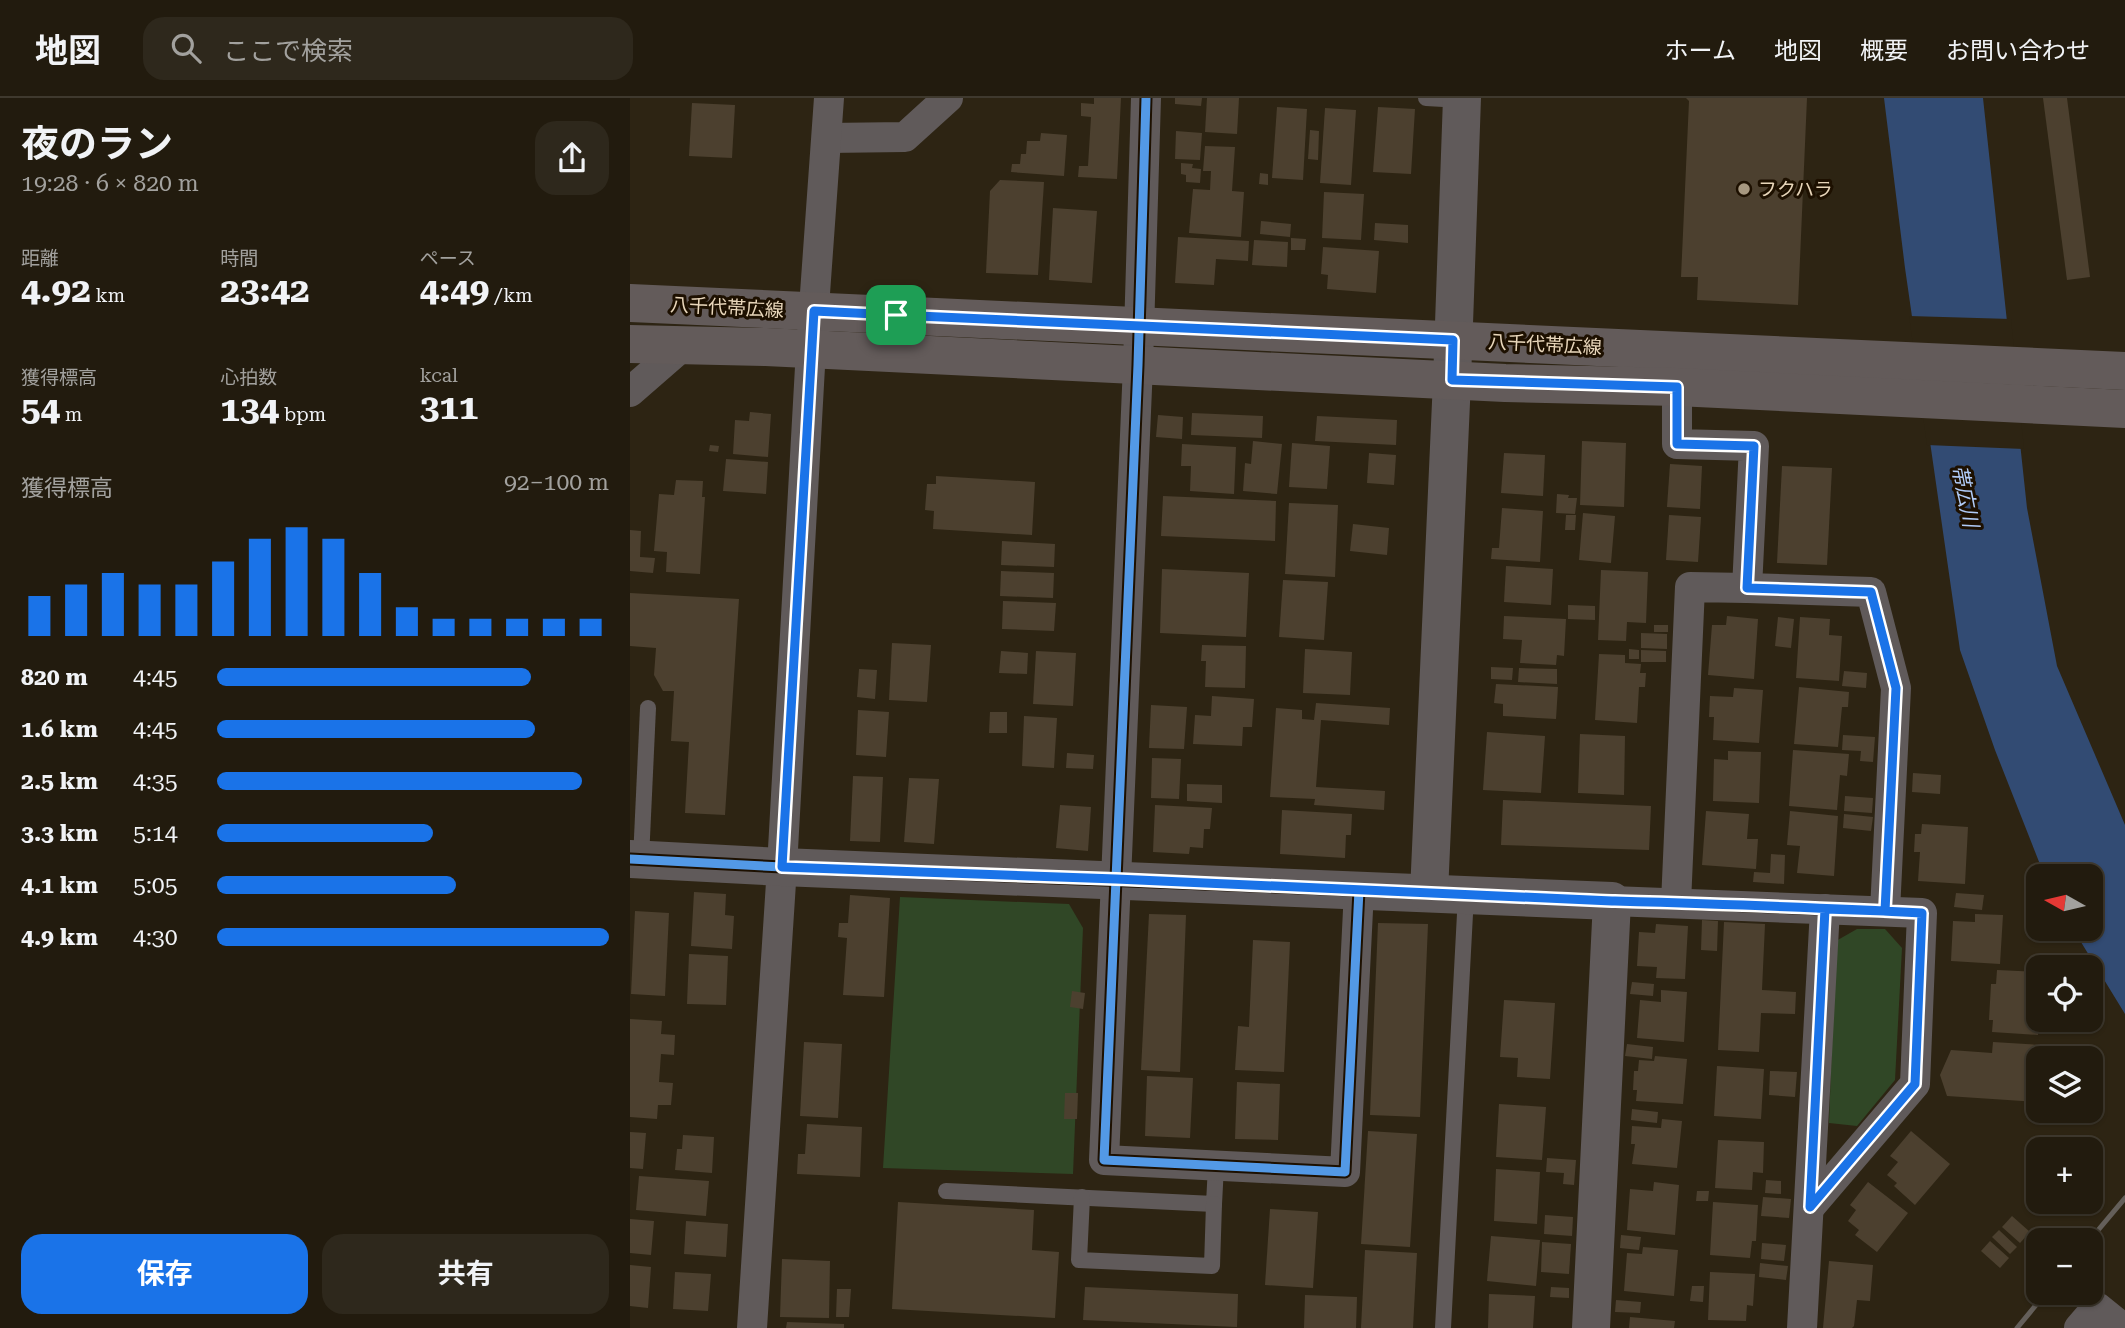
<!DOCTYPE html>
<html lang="ja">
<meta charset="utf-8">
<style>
:root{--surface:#221b0e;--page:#2e281c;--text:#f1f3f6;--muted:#a2a19e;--line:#3f392e;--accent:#1a73e8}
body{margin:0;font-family:"Roboto Serif","Noto Sans JP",serif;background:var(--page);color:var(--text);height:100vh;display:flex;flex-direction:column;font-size:26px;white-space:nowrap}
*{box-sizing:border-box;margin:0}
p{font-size:23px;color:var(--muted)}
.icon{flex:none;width:38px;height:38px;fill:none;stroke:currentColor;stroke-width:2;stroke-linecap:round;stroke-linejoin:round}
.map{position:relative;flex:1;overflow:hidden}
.side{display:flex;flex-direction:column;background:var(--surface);width:630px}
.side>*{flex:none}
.needle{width:46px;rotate:278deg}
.tools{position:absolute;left:1396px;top:766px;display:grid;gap:14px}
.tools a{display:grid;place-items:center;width:77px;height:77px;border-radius:14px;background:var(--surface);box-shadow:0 2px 5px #0004,0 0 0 2px var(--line);font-size:35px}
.pin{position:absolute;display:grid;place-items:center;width:60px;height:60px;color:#fff;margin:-30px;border-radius:14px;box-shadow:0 4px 10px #0006}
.round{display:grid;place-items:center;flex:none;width:74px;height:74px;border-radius:21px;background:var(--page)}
.overview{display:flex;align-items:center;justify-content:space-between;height:119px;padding:0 21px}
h1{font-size:38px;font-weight:700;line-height:52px}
.figures{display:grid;grid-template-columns:repeat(3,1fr);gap:10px;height:119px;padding:7px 21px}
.figures div{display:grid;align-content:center}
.figures b{font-size:35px;font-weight:700}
.figures small{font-size:19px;font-weight:400}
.figures p{font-size:19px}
.chart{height:196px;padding:14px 21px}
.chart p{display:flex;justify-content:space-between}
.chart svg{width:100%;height:126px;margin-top:7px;stroke:var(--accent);stroke-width:6}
.button{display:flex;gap:14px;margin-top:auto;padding:14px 21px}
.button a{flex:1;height:80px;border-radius:21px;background:var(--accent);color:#fff;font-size:28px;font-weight:700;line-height:80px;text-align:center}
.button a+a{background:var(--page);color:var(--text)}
ul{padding:0 21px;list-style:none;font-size:23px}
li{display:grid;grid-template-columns:112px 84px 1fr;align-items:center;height:52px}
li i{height:18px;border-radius:9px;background:var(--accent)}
header{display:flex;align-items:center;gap:42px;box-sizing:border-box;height:98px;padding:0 35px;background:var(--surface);border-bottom:2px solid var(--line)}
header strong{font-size:33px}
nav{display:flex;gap:38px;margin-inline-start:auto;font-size:24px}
.search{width:490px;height:63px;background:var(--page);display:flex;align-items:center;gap:18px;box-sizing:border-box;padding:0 24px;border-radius:21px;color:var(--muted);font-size:26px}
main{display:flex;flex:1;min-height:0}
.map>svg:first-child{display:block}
.green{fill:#304726}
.water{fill:#324b73}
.pier{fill:#2d2413}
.building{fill:#4c402f}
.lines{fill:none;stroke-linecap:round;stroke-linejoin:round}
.service{stroke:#605a5a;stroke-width:16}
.minor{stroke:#605a5a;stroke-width:30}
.tertiary{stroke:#605a5a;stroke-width:38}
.secondary{stroke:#635b5a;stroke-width:38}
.rail{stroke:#645f5a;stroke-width:5}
.cycleway-casing{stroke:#1d1000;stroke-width:13}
.cycleway{stroke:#5399e6;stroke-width:9}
.route-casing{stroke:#fff;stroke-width:14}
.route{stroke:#1a73e8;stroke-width:9}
.poi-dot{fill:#a79880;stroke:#1d1000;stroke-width:2.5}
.labels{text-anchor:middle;stroke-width:6;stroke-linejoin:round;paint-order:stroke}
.poi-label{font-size:19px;fill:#e8d6ba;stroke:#1d1000;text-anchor:start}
.street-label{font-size:19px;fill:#e8d6ba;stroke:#1d1000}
.water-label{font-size:21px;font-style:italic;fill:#b0cbf6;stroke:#1d1000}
</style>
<header>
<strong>地図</strong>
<div class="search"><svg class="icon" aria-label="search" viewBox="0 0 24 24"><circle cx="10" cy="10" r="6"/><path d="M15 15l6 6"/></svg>ここで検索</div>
<nav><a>ホーム</a><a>地図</a><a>概要</a><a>お問い合わせ</a></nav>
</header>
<main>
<section class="side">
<div class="overview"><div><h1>夜のラン</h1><p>19:28 · 6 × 820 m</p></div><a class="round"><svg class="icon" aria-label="share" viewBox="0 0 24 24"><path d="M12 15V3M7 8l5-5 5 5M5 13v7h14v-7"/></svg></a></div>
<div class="figures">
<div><p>距離</p><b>4.92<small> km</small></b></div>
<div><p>時間</p><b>23:42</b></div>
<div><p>ペース</p><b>4:49<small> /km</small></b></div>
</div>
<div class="figures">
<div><p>獲得標高</p><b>54<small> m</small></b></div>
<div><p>心拍数</p><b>134<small> bpm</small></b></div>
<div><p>kcal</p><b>311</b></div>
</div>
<div class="chart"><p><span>獲得標高</span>92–100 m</p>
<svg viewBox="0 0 160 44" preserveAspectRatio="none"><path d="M5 44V30M15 44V26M25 44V22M35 44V26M45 44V26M55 44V18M65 44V10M75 44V6M85 44V10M95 44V22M105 44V34M115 44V38M125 44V38M135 44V38M145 44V38M155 44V38"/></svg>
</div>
<ul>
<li><b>820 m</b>4:45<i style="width:80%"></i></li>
<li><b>1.6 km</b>4:45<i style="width:81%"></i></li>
<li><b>2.5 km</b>4:35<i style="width:93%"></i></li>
<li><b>3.3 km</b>5:14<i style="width:55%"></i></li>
<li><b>4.1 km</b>5:05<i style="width:61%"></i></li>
<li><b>4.9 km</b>4:30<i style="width:100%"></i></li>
</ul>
<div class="button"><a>保存</a><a>共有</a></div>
</section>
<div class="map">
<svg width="1495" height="1230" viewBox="0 0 1495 1230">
<rect width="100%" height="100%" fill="#2d2413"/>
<!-- green -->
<g class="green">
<path d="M270,799L439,806L453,830L443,1076L253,1070Z"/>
<path d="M1227,831H1255L1272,850L1265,982L1227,1028L1199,1025L1206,843Z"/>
</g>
<!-- water -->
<path class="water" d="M1254,0H1353L1397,410L1427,568L1495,727V916L1443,831H1461V779H1415L1365,652L1330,552L1275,170Z"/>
<!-- pier -->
<path class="pier" d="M1279,218L1381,221L1394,351L1297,347Z"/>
<!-- building -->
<g class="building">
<path d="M464,0H491L487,81L448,79L449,68H458L461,19L451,18V5L464,6Z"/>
<path d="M545,0H572L571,8L545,6Z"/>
<path d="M577,0H609L607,36L575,34Z"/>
<path d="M1056,0H1177L1168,207L1067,202L1068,179H1051L1059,3Z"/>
<path d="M1413,0H1437L1460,179L1437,182Z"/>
<path d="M62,5L105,7L102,60L59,58Z"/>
<path d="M647,9L677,11L673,82L642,80Z"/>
<path d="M748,9L785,11L781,76L743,74Z"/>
<path d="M695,10L726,12L721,87L690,85Z"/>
<path d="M680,32L689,33L688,62L678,61Z"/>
<path d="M546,33L572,35L570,62L545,61Z"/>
<path d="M411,35L437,37L434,78L381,74L382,66H390L391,56H396L397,43H410Z"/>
<path d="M575,48L605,49L602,93L614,94L611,139L559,135L563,91L580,92L581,73H573Z"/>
<path d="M551,65L563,66L562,70L571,71L570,85L556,84V77L551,76Z"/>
<path d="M630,75L638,76V87L629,86Z"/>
<path d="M370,82L414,84L408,177L356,175L360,93Z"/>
<path d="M694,94L734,96L731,142L692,140Z"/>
<path d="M423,110L467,113L462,185L419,182Z"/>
<path d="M631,123L661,126L660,139L630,136Z"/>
<path d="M745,125L778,127V145L744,142Z"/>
<path d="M548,139L619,143L618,163L586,161L584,187L545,185Z"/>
<path d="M661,140L676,141L675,152H661Z"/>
<path d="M624,142L658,144L657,169L622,167Z"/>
<path d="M693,149L749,153L746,195L697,191L698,177L691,176Z"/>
<path d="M120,314L141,316L138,359L103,356L105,322L119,323Z"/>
<path d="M562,315L633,318L632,340L561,337Z"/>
<path d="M528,317L553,319L552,341L526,339Z"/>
<path d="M687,318L767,322L766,347L685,343Z"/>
<path d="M623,343L652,346L647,396L613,393L615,365L621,366Z"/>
<path d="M952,343L996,345L994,409L950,407Z"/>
<path d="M662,345L700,348L697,391L659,389Z"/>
<path d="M552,346L606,349L604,396L560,393L561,368H551Z"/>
<path d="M80,347L89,348L88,354L79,353Z"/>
<path d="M739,355L766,357L764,387L737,385Z"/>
<path d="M874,355L915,357L913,398L871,395Z"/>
<path d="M96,361L138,364L136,396L93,393Z"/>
<path d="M1040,366L1072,368L1070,411L1037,409Z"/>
<path d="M1152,368L1202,370L1197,467L1147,465Z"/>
<path d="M306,378L405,384L402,437L303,431L304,413L295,412L297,386H306Z"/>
<path d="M46,382L73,383L72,399H75L70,476L36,474L37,454L24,453L29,396L44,397Z"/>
<path d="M927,396L939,397L938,400H947L945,416L926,415Z"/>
<path d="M533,398L646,403L645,443L531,438Z"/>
<path d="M659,405L708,407L705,479L655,476Z"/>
<path d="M872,410L913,413L910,464L861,461L862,450H869Z"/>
<path d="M953,415L985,418L981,465L949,462Z"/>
<path d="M936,417H946L945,432H935Z"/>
<path d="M1039,417L1071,419L1068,464L1036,462Z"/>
<path d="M723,426L759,430L757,457L720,453Z"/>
<path d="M0,432L11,433L10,459L25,460L23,475L0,473Z"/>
<path d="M372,443L425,446L424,469L371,467Z"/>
<path d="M876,468L923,471L921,507L874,504Z"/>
<path d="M532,471L619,475L616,539L530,535Z"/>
<path d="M971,472L1018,474L1016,525L997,524L996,543L968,542Z"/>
<path d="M371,473L424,475L423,500L370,498Z"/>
<path d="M653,482L698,484L694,542L649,539Z"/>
<path d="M0,495L109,501L95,717L55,715L59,644L41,643L44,593H33L24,577L26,550L0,548Z"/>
<path d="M373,503L426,505L424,533L372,531Z"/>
<path d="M938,507L965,508V522L938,521Z"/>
<path d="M874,518L936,521L934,558L927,557L926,567L890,565L892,542L873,541Z"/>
<path d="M1097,518L1128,521L1124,581L1078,577L1082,527H1096Z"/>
<path d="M1148,519L1164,521L1161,550L1145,548Z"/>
<path d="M1170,519L1200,521L1199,537L1212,538L1209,583L1166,580Z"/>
<rect x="1024" y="527" width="14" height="7"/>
<path d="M1011,535L1037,536V551L1011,550Z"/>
<path d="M262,545L301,547L297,604L259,602Z"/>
<path d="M572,547L616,548L615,590L575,589L576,563H571Z"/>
<path d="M675,551L722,554L720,597L673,595Z"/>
<path d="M999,551L1009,552V561H999Z"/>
<path d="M1011,552L1036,553V564H1011Z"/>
<path d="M371,553L398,555L397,576L369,575Z"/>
<path d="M406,553L446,555L443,608L403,606Z"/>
<path d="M969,556L995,557V565L1011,566L1010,575H1016L1015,589H1009L1007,625L965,622Z"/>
<path d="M861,569L883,570L882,582L861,581Z"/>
<path d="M889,570L927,571V586L888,584Z"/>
<path d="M229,571L247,572L245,601L227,599Z"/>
<path d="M1214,573L1237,575L1236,590L1212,588Z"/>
<path d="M866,586L928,589L926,621L873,618V606L864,605Z"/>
<path d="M1169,589L1219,594L1218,609H1212L1208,649L1164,646Z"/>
<path d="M1104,590L1133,592L1129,645L1083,642L1084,619H1079L1080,598L1103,599Z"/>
<path d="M582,598L624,601L622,629H613L612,648L563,646L565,617L581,618Z"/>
<path d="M686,605L760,610L759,627L691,622L686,689L755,693L754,712L684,707L685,701L640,699L646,610L672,612V621L684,622Z"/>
<path d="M521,607L557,609L554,651L519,650Z"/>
<path d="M228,612L259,614L256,659L226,657Z"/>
<path d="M360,614H377V635H359Z"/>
<path d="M394,618L427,620L424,670L392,668Z"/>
<path d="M857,634L915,638L911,695L853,692Z"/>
<path d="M950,636L995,638L994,697L948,695Z"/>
<path d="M1213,637L1245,639L1243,664L1230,663L1231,653L1212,652Z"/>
<path d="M1163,652L1219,656L1217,678L1210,677L1207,712L1159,708Z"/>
<path d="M1098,653L1131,654L1129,705L1083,703L1084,661L1098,662Z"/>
<path d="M437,655L464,657L463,671L436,670Z"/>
<path d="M522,660L551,661L549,701L521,700Z"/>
<path d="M1283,675L1311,677L1310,696L1282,694Z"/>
<path d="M223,678L253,679L250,744L220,743Z"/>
<path d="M279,680L309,681L304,746L274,744Z"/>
<path d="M557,686L592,687V705L557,703Z"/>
<path d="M1215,698L1243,700L1242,715L1214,713Z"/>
<path d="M873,702L1021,708L1019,752L871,747Z"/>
<path d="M430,707L461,709L458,753L426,750Z"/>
<path d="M525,707L582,710L580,731H574L573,750L560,749L559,756L523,754Z"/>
<path d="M652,712L722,716L721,737H716L715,760L650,756Z"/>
<path d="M1076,713L1119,716L1117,741H1128L1126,771L1072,767Z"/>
<path d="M1160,713L1208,718L1204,778L1167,775L1170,748L1157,747Z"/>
<path d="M1214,716L1243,719L1241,733L1213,730Z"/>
<path d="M1292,726L1338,729L1335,786L1288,783L1290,754H1284L1285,736H1291Z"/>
<path d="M1141,756L1155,757L1154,786L1123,784L1124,774L1140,775Z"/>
<path d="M64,794L96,796L95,817L104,818L102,851L61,848Z"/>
<path d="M1326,795L1354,797L1352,812L1324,809Z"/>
<path d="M220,797L260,800L254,899L213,897L217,840L208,839L209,825H218Z"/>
<path d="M5,813L39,815L35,898L1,896Z"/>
<path d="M519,816L556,817L550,974L511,972Z"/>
<path d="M1345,816L1373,817L1370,866L1321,863L1323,823L1345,824Z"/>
<path d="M1072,822L1088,823L1087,853L1071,852Z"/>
<path d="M1094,824L1135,826L1132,892L1166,894L1165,916L1131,915L1129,954L1088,952Z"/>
<path d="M748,825L798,826L790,1019L740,1017Z"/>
<path d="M1026,826L1058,828L1055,881L1026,880L1027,869L1007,868L1009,834L1025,835Z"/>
<path d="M623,842L660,844L654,974L605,972L608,928L619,929Z"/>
<path d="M59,856L98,858L96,907L57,906Z"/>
<path d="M1367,872L1409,874L1408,937L1362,934L1363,922H1359L1361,886H1366Z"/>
<path d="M1002,884L1024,886L1023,898L1000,896Z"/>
<path d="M1031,892L1057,894L1054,944L1007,940L1010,902L1031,904Z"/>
<path d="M442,893L455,895L453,911L440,909Z"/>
<path d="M874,902L925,905L920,981L887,979L888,960L870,959Z"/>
<path d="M0,921L32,923L31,936L45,937L44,957L31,956L29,984L43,985L41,1007H28L27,1021L0,1019Z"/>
<path d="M174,944L212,946L208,1020L170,1018Z"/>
<path d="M1363,944L1411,947V958H1414V961H1409V1004L1317,998L1310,977L1321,952L1362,955Z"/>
<path d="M997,946L1023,949L1022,961L995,958Z"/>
<path d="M1025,958L1057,961L1053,1006L1006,1003L1007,992H1003L1004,973H1008L1009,962L1024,963Z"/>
<path d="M1087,968L1134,971L1131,1021L1084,1018Z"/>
<path d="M1140,973L1167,974L1165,999L1139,997Z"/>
<path d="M517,978L563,980L560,1040L515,1038Z"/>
<path d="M607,984L650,986L648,1042L605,1041Z"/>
<path d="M435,995H448L447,1021H434Z"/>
<path d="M869,1006L916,1009L912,1062L866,1059Z"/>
<path d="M1002,1011L1028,1014L1027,1025L1001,1022Z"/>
<path d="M1032,1021L1052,1023L1047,1070L1002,1066L1005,1046H1001L1002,1028L1031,1030Z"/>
<path d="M177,1026L232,1029L230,1079L167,1076L168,1056H175Z"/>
<path d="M738,1033L787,1036L780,1149L731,1146Z"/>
<path d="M1281,1033L1320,1066L1285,1107L1264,1088L1267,1085L1257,1077L1268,1064L1260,1058Z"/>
<path d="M0,1034L16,1035L13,1071L0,1070Z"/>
<path d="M53,1037L84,1039L82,1075L45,1072L47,1051H52Z"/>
<path d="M1088,1042L1134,1044L1133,1075L1123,1074L1122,1092L1085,1090Z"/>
<path d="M917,1060L946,1062L944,1087L933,1086L934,1075L916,1074Z"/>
<path d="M866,1071L910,1074L907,1126L864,1123Z"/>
<path d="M9,1078L79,1083L76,1118L6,1112Z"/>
<path d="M1136,1082L1151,1083V1096L1135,1095Z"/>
<path d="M1024,1084L1049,1087L1045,1137L997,1132L1000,1091L1023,1093Z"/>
<path d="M1238,1084L1278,1115L1247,1154L1225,1137L1229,1132L1218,1123L1226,1112L1220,1107Z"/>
<path d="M1067,1093H1079L1078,1103H1066Z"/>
<path d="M1133,1099L1161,1101L1159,1120L1131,1118Z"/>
<path d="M268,1104L404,1112L402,1152L429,1154L425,1220L262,1211Z"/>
<path d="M1083,1104L1128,1107L1126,1143H1122L1120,1160L1080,1157Z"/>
<path d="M640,1111L688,1114L683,1190L635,1187Z"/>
<path d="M915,1117L943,1119L942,1138L914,1136Z"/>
<path d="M1382,1118L1400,1134L1390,1145L1372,1129Z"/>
<path d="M0,1121L24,1123L21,1157L0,1155Z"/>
<path d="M56,1123L98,1126L96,1159L54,1156Z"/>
<path d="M1369,1132L1387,1149L1380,1156L1362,1139Z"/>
<path d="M991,1137L1011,1139L1009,1152L990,1150Z"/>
<path d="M861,1138L910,1142L906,1188L857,1183Z"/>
<path d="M1360,1143L1379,1160L1370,1170L1351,1153Z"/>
<path d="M912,1144L941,1146L939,1176L911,1174Z"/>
<path d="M1132,1145L1156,1147L1154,1163L1131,1161Z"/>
<path d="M1013,1149L1048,1152L1044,1198L994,1193L997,1155L1012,1156Z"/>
<path d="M735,1152L787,1155L783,1230H731Z"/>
<path d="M152,1161L200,1163L199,1220L150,1219Z"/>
<path d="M1199,1163L1243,1167L1240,1203L1227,1202L1224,1228L1222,1230H1193Z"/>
<path d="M1130,1165L1158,1168L1156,1182L1129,1179Z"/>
<path d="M0,1167L21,1169L18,1210L0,1208Z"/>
<path d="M45,1174L81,1176L78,1213L43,1211Z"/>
<path d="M1080,1174L1125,1176L1123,1208L1117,1207L1116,1223L1078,1222Z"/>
<path d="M1062,1188H1074L1073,1204L1060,1203Z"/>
<path d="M455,1189L608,1196L607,1229L453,1222Z"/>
<path d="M921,1189L939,1190V1200L920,1199Z"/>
<path d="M207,1191H221L219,1219H206Z"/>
<path d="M859,1196L905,1198L903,1230H858Z"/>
<path d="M675,1197L727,1199L726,1230H674Z"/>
<path d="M986,1202L1011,1204L1010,1215L985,1214Z"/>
<path d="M1000,1219L1045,1223L1044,1230H999Z"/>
<path d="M157,1224L214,1226V1230H156Z"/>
</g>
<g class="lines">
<!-- service -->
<g class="service">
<path d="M796,0L832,2"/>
<path d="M11,761L18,610"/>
<path d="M316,1093L584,1106L586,1068"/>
<path d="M452,1099L449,1162L582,1168L584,1106"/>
<path d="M813,1230L836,797"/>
</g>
<!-- minor -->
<g class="minor">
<path d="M516,0L508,267L474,1062L715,1074L729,792"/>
<path d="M197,40L275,39L318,0"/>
<path d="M0,294L54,247"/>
<path d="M1117,490L1241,494L1266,590L1255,813"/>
<path d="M982,803L1292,815L1285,986L1180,1109"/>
<path d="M1046,805L1060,489L1117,490L1124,348L1047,346V289"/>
<path d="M122,1230L152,769L181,251L199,0"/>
<path d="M1172,1230L1195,811"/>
<path d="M1449,1230L1467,1209L1493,1230"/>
</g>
<!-- tertiary -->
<g class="tertiary">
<path d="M0,761L152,769L982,803L961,1230"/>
<path d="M799,795L822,282L832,0"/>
</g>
<!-- secondary -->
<g class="secondary">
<path d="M0,205L1495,273"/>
<path d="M0,246L136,249L875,285L1047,289L1495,311"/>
</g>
<!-- rail -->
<g class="rail">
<path d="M1459,1143L1495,1100"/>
<path d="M1387,1230L1416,1195"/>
</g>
<!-- cycleway casing -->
<g class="cycleway-casing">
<g id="cycleway">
<path d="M516,0L508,267L474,1062L715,1074L729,792"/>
<path d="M0,761L152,769L1292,815L1285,986L1180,1109"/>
</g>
</g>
<!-- cycleway -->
<use href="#cycleway" class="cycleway"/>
</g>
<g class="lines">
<!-- route casing -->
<g class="route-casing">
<path id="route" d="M266,217L184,213L152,769L486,781L982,803C1085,806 1189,809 1292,815L1285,986L1180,1109L1195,811L1255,813L1266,590L1241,494L1117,490L1124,348L1047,346V289L822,282L823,242L266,217"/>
</g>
<!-- route -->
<use href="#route" class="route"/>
</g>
<!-- markers -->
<circle class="poi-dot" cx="1114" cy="91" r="7"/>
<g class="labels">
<!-- poi labels -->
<g class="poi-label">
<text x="1128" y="98">フクハラ</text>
</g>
<!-- street labels -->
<g class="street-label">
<text transform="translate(97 209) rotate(3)" y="7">八千代帯広線</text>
<text transform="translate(915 246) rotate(3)" y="7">八千代帯広線</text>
</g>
<!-- water labels -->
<g class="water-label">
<text transform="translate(1335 398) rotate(79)" y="7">帯広川</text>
</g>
</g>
</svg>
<div class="tools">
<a><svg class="needle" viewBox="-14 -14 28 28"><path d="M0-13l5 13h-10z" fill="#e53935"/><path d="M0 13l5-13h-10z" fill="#a2a19e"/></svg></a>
<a><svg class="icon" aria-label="locate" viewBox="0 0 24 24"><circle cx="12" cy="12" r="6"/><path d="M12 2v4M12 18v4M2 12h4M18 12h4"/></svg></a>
<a><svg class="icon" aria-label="layers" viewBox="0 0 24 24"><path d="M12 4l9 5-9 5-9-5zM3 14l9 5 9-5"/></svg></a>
<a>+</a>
<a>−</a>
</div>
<div class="pin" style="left:266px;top:217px;background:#1e9e55"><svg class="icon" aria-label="arrive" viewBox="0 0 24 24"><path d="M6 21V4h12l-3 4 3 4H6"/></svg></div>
</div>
</main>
